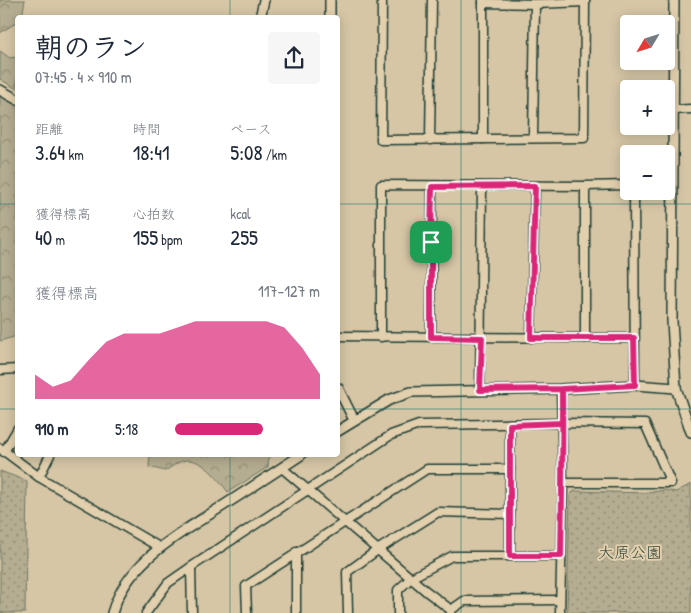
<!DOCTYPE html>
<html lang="ja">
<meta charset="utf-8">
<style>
:root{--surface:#fff;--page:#f6f6f7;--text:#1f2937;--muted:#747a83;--accent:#db2777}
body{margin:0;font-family:"Patrick Hand","Klee One",sans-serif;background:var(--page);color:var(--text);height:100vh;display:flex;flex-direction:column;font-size:19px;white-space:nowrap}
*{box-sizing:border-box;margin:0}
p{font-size:16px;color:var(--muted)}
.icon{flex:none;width:28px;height:28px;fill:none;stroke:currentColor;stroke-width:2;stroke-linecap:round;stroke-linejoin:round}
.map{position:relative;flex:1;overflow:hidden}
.sheet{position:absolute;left:15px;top:15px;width:325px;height:442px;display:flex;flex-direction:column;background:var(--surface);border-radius:5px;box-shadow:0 2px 12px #0003}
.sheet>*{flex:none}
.needle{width:32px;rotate:232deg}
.fabs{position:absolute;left:620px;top:15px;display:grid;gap:10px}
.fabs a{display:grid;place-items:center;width:55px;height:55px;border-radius:5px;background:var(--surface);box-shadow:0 2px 12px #0003;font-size:25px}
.pin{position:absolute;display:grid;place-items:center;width:42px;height:42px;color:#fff;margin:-21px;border-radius:10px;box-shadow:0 2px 8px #0006}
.round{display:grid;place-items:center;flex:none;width:52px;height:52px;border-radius:5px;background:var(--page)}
.summary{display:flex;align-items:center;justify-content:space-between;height:85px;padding:0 20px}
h1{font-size:28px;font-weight:600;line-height:38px}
.stats{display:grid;grid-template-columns:repeat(3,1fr);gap:8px;height:85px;padding:5px 20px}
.stats div{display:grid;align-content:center}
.stats b{font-size:21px;font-weight:600}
.stats small{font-size:14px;font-weight:400}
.stats p{font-size:14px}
.chart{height:140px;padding:10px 20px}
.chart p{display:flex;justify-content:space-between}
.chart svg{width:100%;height:90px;margin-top:5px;fill:var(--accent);opacity:.7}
ul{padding:0 20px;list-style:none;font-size:16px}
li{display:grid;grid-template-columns:80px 60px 1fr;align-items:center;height:38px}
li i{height:12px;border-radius:6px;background:var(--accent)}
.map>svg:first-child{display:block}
.green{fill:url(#green-dots);stroke:#6a7562}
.forest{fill:url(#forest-crowns);stroke:#6a7562}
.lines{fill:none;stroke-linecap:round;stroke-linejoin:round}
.minor-casing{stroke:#1f3d34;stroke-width:11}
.tertiary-casing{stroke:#1f3d34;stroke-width:12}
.minor{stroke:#e2cfad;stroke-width:8}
.tertiary{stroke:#e2cfad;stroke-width:9}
.route-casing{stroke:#fff;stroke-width:10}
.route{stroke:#db2777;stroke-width:6}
.grid{fill:none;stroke:#0f766e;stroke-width:1;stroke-opacity:0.55}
.labels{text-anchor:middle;stroke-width:4;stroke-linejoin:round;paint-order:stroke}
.park-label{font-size:16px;fill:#2e483d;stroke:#e2cfad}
</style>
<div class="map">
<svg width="691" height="613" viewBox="0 0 691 613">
<defs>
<pattern id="green-dots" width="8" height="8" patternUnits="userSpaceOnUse" patternTransform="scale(1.25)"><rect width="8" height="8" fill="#b5ad91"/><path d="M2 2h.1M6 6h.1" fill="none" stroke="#938e77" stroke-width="1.8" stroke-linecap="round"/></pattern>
<pattern id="forest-crowns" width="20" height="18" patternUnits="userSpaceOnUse" patternTransform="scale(1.25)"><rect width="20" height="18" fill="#b5ad91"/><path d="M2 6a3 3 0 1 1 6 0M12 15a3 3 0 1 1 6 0" fill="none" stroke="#938e77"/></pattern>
</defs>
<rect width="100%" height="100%" fill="#d6c6a6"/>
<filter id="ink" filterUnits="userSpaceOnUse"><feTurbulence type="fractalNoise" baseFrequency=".02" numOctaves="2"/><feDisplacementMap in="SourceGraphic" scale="10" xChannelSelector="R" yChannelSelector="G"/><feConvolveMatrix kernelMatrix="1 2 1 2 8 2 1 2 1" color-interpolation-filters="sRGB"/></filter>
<g filter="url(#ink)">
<!-- green -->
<g class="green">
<path d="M0,471L27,481L25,613H0Z"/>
<path d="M691,484V613H567L570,495L574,491L647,493L664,490L676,492Z"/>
</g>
<!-- forest -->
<g class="forest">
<path d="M0,0H25L22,17L18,18L17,22L0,33Z"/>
<path d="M0,51L10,58L14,57L17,61V89L0,79Z"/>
<path d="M0,96L18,105L17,336L0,341Z"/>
<path d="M150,455H269L268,467L228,492C218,479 201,455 182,461C176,463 170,468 165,471L149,467Z"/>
</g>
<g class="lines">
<!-- minor casing -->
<g class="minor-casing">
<g id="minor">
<path d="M382,0L381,140L584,138L585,0"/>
<path d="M483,3L535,4L585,2"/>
<path d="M672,110L691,109"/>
<path d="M533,138L535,4"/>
<path d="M483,139V0"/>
<path d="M430,140L432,0"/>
<path d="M629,185L585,186V338H634"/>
<path d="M634,191L635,385"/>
<path d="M338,336L585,338"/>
<path d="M381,337V185L585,186"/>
<path d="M431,337L432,187"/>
<path d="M531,338L535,186"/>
<path d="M0,370L18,369"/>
<path d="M480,390L482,186"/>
<path d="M0,448L39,477L159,547"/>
<path d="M4,452L18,428"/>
<path d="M282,468L426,591L451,610"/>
<path d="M39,477L50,455"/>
<path d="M510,514V425"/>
<path d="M296,552V613"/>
<path d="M191,567L192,613"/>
<path d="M146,613L168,583L191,567L391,435L419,425L562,423L645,424L671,483H563"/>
<path d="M247,613L246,586L427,469H510"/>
<path d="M348,613L347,572L379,549L438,512L510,514V556"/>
<path d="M398,613V590L411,578L452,556H561"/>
<path d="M451,613V610L464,601L560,600"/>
<path d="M560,613L563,483L561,389"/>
</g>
</g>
<!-- tertiary casing -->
<g class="tertiary-casing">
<g id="tertiary">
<path d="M674,0L672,321L676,388L691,432"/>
<path d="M260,18L264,0"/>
<path d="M330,18V0"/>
<path d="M0,90L18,100"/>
<path d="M338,388L354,420"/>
<path d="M338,431L389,400L411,392L561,389L635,385L676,388"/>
<path d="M112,613C127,562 176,536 218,509C246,491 274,473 301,455"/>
</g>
</g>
<!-- minor -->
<use href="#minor" class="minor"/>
<!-- tertiary -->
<use href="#tertiary" class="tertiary"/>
</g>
</g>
<g class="lines" filter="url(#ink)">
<!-- route casing -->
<g class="route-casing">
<path id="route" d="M431,242V337L482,338L480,390L562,389V423L510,425V556H561C562,501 563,445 562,389L635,385L634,338H531L535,186L432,187L431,242"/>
</g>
<!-- route -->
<use href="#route" class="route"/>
</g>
<!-- grid -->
<path class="grid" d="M230,0V18M461,0V613M0,204H18M338,204H691M0,409H18M338,409H691M230,455V613"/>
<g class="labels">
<!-- park labels -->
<g class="park-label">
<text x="630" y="558">大原公園</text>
</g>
</g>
</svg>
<div class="fabs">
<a><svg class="needle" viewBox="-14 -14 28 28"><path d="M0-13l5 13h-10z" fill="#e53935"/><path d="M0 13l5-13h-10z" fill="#747a83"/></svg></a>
<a>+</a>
<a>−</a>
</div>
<div class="pin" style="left:431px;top:242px;background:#1e9e55"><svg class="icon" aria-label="arrive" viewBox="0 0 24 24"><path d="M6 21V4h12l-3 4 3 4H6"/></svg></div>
<section class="sheet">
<div class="summary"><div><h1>朝のラン</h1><p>07:45 · 4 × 910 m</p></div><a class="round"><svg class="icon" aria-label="share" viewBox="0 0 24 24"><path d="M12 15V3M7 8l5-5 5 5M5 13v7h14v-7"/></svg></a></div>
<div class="stats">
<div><p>距離</p><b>3.64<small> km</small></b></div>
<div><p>時間</p><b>18:41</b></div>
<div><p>ペース</p><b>5:08<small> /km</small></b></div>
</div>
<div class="stats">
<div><p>獲得標高</p><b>40<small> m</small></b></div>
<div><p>心拍数</p><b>155<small> bpm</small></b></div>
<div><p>kcal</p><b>255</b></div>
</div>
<div class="chart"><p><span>獲得標高</span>117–127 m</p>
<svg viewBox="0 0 160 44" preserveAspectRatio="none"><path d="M0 44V32L10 38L20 35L30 25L40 16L50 12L60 12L70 12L80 9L90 6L100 6L110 6L120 6L130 6L140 9L150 19L160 32V44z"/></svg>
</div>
<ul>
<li><b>910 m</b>5:18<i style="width:61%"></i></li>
</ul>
</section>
</div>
